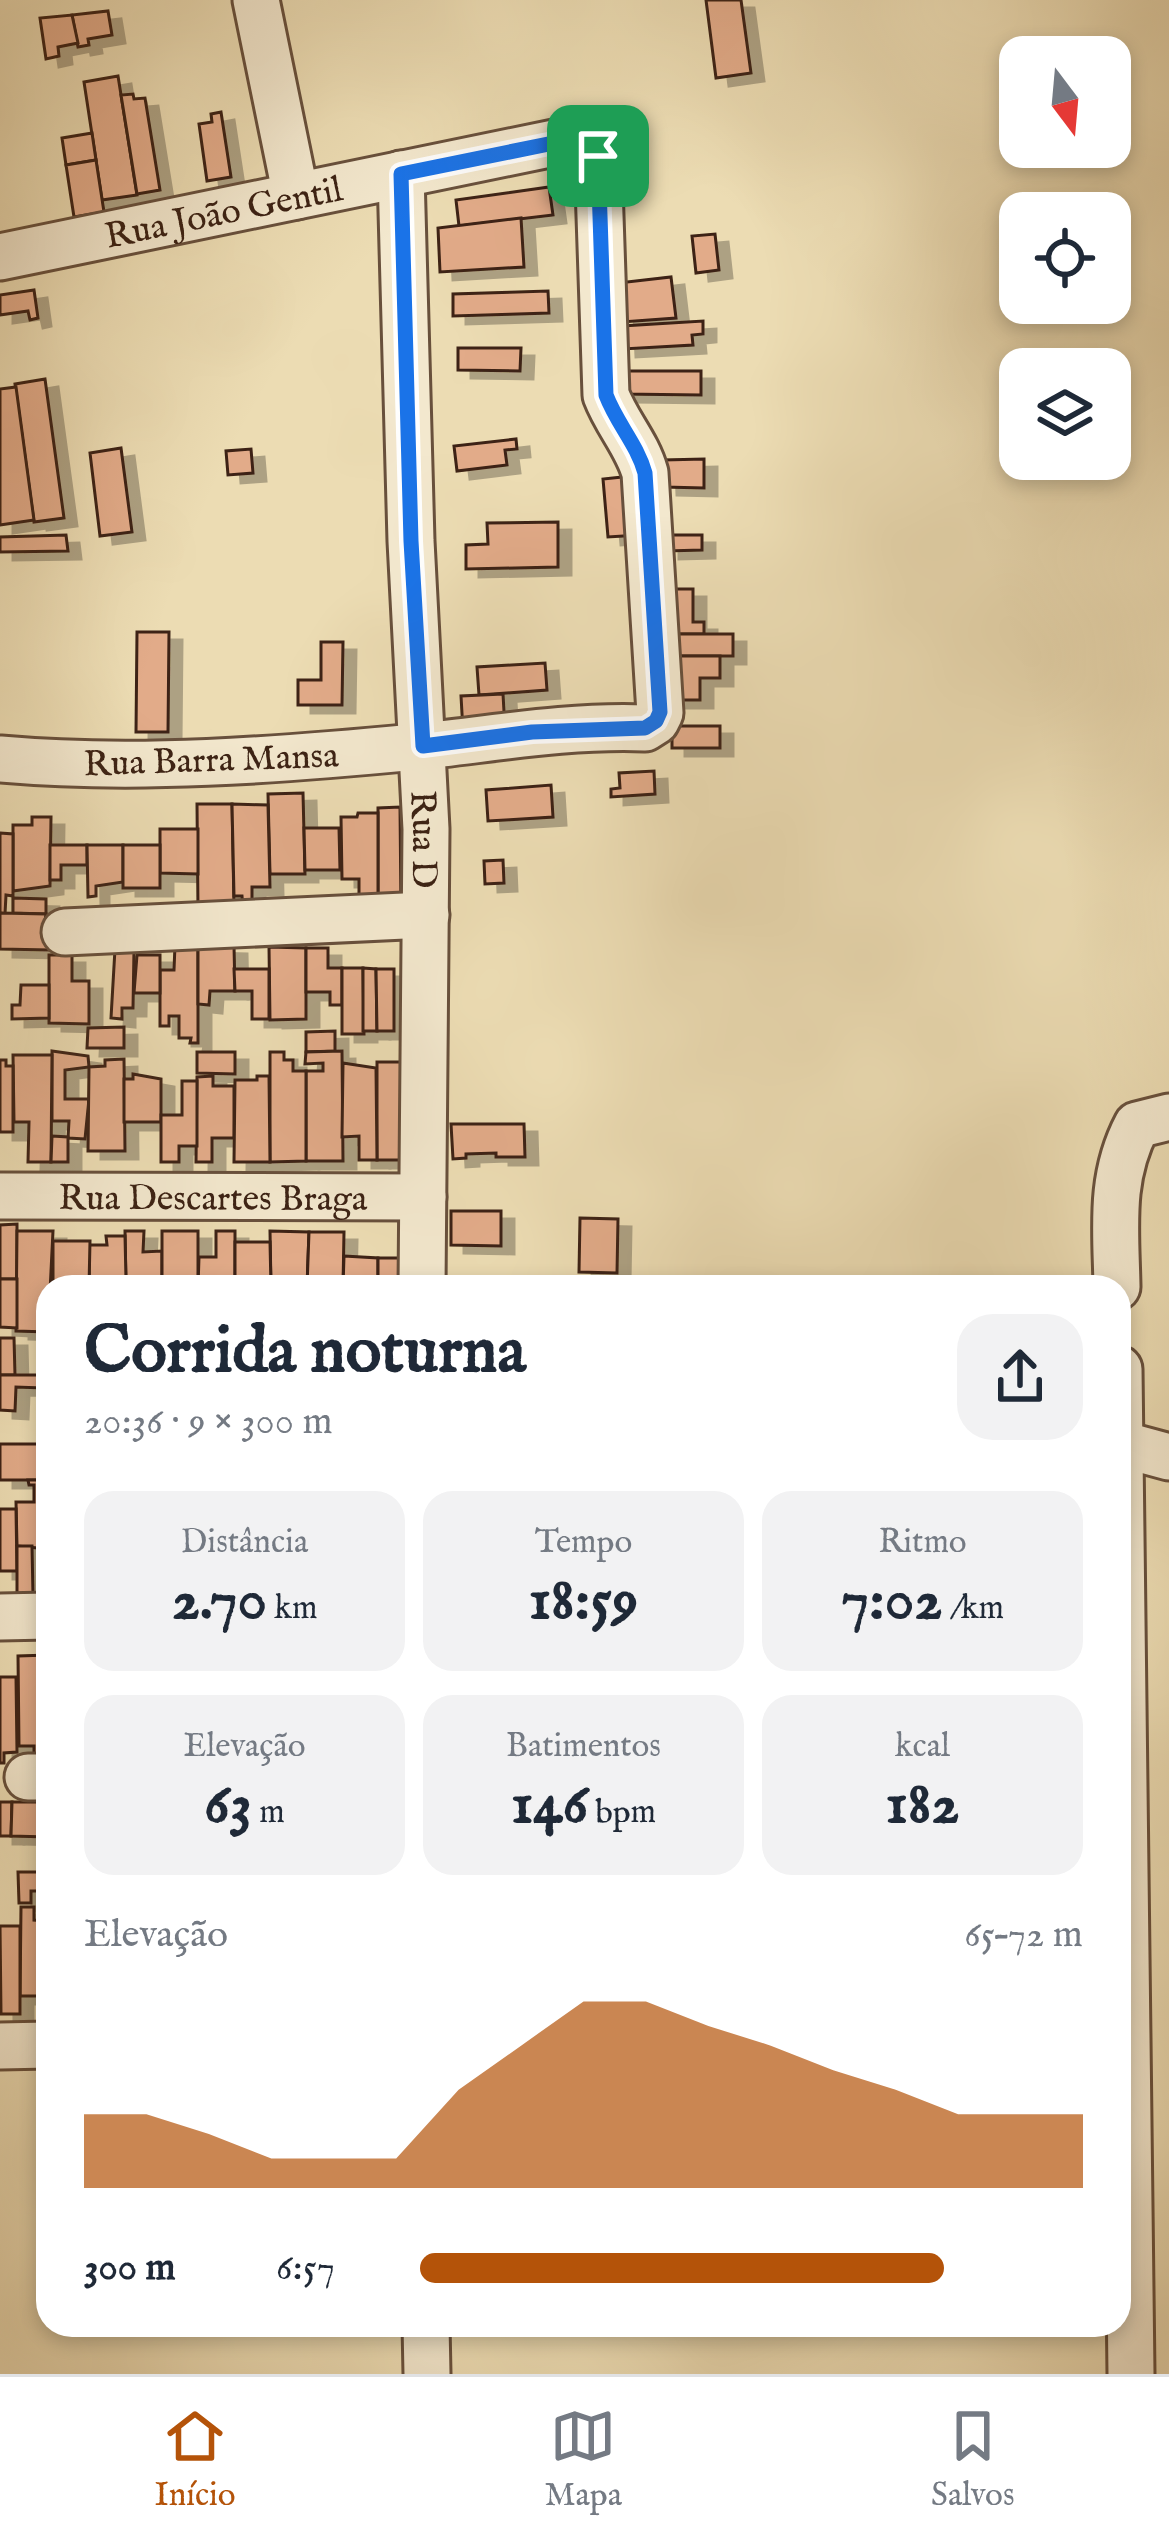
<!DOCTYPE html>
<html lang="pt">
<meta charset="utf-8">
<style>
:root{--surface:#fff;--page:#f2f2f3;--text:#1f2937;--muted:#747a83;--line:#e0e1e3;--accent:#b45309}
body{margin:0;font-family:"IM FELL English",serif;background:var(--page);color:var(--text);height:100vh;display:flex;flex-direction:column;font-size:45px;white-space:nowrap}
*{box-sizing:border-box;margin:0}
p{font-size:39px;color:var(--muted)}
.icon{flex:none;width:66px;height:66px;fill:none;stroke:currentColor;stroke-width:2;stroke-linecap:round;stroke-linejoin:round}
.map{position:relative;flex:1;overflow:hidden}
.side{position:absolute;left:36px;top:1275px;width:1095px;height:1062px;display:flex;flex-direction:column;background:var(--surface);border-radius:36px;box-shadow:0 6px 18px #0003}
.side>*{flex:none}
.needle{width:78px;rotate:164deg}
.buttons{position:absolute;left:999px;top:36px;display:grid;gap:24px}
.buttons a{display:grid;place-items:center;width:132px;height:132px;border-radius:24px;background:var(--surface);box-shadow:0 6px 18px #0003;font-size:60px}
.pin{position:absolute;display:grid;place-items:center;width:102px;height:102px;color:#fff;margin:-51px;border-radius:24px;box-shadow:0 6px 18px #0006}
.round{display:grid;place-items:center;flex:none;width:126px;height:126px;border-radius:36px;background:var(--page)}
.headline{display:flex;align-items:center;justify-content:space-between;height:204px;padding:0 48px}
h1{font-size:66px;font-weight:800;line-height:90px}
.stats{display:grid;grid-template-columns:repeat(3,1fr);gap:18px;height:204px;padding:12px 48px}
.stats div{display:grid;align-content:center;border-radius:30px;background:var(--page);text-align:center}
.stats b{font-size:60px;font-weight:800}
.stats small{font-size:33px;font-weight:400}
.stats p{font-size:33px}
.chart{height:336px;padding:24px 48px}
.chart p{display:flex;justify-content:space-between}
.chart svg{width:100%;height:216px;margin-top:12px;fill:var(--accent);opacity:.7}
ul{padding:0 48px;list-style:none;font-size:39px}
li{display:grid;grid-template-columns:192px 144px 1fr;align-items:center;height:90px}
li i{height:30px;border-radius:15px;background:var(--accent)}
.tab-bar{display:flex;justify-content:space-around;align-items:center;height:168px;border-top:3px solid var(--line);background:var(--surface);font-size:33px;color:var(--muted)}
.tab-bar a{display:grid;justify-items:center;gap:6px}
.tab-bar .active{color:var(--accent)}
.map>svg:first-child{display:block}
.building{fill:#e2ab89;stroke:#3c2214;stroke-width:3;filter:url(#shadow)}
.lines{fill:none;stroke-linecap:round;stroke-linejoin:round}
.minor-casing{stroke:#68503c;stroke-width:51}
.minor{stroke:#f3e8ce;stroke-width:45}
.route-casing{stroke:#fff;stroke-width:24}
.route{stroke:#1a73e8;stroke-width:15}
.labels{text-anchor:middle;stroke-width:12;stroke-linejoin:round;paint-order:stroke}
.street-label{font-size:36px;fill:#3c2214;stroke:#f3e8ce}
</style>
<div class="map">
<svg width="1169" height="2374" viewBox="0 0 1169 2374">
<defs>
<filter id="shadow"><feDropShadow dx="13" dy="8" stdDeviation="0" flood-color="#0004"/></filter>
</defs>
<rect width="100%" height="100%" fill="#ecdcb3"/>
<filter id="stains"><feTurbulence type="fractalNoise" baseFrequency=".00167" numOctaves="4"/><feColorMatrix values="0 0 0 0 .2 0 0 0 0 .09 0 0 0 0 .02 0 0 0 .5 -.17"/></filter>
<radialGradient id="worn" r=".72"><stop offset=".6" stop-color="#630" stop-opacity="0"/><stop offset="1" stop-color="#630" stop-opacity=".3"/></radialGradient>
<!-- building -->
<g class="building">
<path d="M706,0H741L751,73L716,78Z"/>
<path d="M108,11L112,35L88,39L89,45L78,47L72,15Z"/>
<path d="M72,15L78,43L58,47L59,56L46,59L40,18Z"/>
<path d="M118,76L137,195L102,200L84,82Z"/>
<path d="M133,94L134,99L145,98L160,190L137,194L121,95Z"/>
<path d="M221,112L231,177L207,181L199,124L212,122L211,114Z"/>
<path d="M92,133L96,160L66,165L62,138Z"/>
<path d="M96,160L104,212L74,217L66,165Z"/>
<path d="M549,187L553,215L459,226L456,200Z"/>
<path d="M521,218L524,267L440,272L438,228Z"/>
<path d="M715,234L719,270L696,273L692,236Z"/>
<path d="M671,277L676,318L622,322L618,283Z"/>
<path d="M34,290L38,318L30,320L28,311L0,315V295Z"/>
<path d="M548,291L549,313L453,316V294Z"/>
<path d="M703,321V334L692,335L693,345L623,349L622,326Z"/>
<path d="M458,348H521L520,371L458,370Z"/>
<path d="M622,371H701V395L622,394Z"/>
<path d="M45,379L64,518L34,522L15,384Z"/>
<path d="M16,387L34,520L0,525V389Z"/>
<path d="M516,439L517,449L505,450L507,465L457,471L454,446Z"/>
<path d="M121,448L132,532L100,536L90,453Z"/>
<path d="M251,449L253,473L228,475L226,451Z"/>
<path d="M704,459V488L664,487L663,460Z"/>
<path d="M632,476L639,535L608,537L603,479Z"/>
<path d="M558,522V567L466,569V545L488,544L487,523Z"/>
<path d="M66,535L68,551L0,552V537Z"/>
<path d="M666,535H702V550L666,551Z"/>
<path d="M666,589H693V622H704V634H666Z"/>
<path d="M137,632H169L168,732H136Z"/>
<rect x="669" y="634" width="64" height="22"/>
<path d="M321,642H343L342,705H298V680H321Z"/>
<path d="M669,656H720V678H700V700H669Z"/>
<path d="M545,663L547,690L479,695L477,667Z"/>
<path d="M503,694L505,729L463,731L461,696Z"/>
<rect x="672" y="726" width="48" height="22"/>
<path d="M654,771L655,794L611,797V789L620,788L619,773Z"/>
<path d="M551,785L553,817L488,821L486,790Z"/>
<path d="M303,793L305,874H270L268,794Z"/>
<path d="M197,804H232L234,905L198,910Z"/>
<path d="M232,804L268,805L270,887H252V910H243L242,896H234Z"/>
<path d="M400,807L401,908H378V808Z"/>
<path d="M358,813H378V908H359V879H342L341,817H357Z"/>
<path d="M32,817H51L50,886L13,891V825H32Z"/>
<path d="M304,828H339L340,870H305Z"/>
<path d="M160,829H198V874L160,873Z"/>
<path d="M0,833L13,834V896L6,895L5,914L0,913Z"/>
<path d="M50,845H87V865H61V880H50Z"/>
<path d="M87,845H123V882L96,886V896L88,897Z"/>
<rect x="123" y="845" width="37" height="43"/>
<path d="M503,860L504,883L485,884L484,861Z"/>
<path d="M13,898L46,899V914L13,913Z"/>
<path d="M0,913L46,914L45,921L50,922V950L0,949Z"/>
<path d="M175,945H198V1043H190L191,1038H179V1016H169V1026H160V970H174Z"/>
<path d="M198,945L234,946L235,991H210L209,1005L198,1004Z"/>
<path d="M269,947L306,948V1019L270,1020Z"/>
<path d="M306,948H328V968H342V1005H330V992H306Z"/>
<path d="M115,949L134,950L133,1008H122V1019L111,1018Z"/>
<path d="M49,955H72V981H89V1024L49,1023Z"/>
<path d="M137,955H160V993H134Z"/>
<path d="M342,968H363L364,1034H342Z"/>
<path d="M363,968L376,969L377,1031H363Z"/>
<path d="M234,969H269V1019H252V991H235Z"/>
<path d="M376,969H394V1031H377Z"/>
<path d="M21,985H49V1018L12,1019V1005H20Z"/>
<path d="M124,1027V1048H87L88,1028Z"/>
<path d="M335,1031V1051L306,1052V1032Z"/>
<path d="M52,1051L88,1056L89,1067L65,1070V1099H89L85,1139L68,1138L69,1121H52Z"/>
<path d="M342,1051L343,1161H306V1071H323V1063L305,1064L306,1052Z"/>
<path d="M197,1052H235V1074L197,1073Z"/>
<path d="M270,1052H284V1060H293V1071H306V1161L270,1162Z"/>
<path d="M13,1055H52L51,1162H28L29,1122H14Z"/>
<path d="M124,1059L125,1151H88L89,1067L105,1066V1060Z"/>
<path d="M0,1060H6V1066H13V1132H0Z"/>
<rect x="377" y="1062" width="25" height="98"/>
<path d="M343,1063L376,1068L377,1160H359V1136L342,1137Z"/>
<path d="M133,1074L161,1079V1122H124V1079H133Z"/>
<path d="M213,1076V1086H234V1138H212V1162H196L197,1077Z"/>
<path d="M257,1076H269L270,1162H234L235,1080H257Z"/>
<path d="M182,1081H197V1146H179V1162H161V1115H182Z"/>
<path d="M451,1124H524L525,1157H496V1153L466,1154V1158L453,1159Z"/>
<path d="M52,1136L68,1137V1162H51Z"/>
<path d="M451,1211H501V1246L451,1245Z"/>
<path d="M580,1218L618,1219L617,1273L579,1272Z"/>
<path d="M17,1224V1279H0V1225Z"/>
<path d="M17,1231H53L48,1332L16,1331Z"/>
<path d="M125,1231H144L143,1252L162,1251V1287H126Z"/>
<rect x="162" y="1231" width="36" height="56"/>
<path d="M216,1231H235V1287H198L199,1257H216Z"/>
<path d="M270,1231L309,1232L307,1287H271Z"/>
<path d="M309,1232H344L343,1287H307Z"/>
<path d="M106,1236H125L126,1279H89V1245H107Z"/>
<path d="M53,1241H90L89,1287H53Z"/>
<path d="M235,1242H270L271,1287H235Z"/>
<path d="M344,1256L378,1258V1287H343Z"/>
<path d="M378,1258H400L399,1287H378Z"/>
<path d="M0,1279H17V1328L0,1327Z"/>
<path d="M0,1338H14L15,1375H0Z"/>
<path d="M0,1375H44L43,1388L16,1387L15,1411L0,1410Z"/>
<path d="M0,1444H48V1462L40,1461V1471H48V1480H0Z"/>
<path d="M28,1480H48V1549L17,1546L16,1502H34V1485H29Z"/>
<path d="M0,1509H16L17,1571H0Z"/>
<path d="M17,1546H32L33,1595H17Z"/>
<path d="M48,1655V1765L34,1766V1746H19L18,1656Z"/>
<path d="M0,1677H16L17,1752L4,1753V1763H0Z"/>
<path d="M0,1802H12L11,1836H0Z"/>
<path d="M12,1802H48V1837L11,1836Z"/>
<path d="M18,1872H48V1891H31V1903H19Z"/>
<path d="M21,1907H34V1920L48,1921V1996H20Z"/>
<path d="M0,1926H20V2014H1Z"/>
</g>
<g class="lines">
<!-- minor casing -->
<g class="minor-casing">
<g id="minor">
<path d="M256,0L296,196"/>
<path id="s1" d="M401,174L411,541L426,829L422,1287"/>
<path id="s2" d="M0,257L588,136L598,156L606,395C617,424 637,444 645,473L660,713L656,721L645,728C567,725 492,739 415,747C280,760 135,771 0,759"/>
<path d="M65,932L426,915"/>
<path id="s3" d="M0,1196L423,1197"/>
<path d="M1117,1287C1116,1229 1109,1178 1137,1125L1169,1117"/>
<path d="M1119,1369L1131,2374"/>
<path d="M1121,1444L1169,1457"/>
<path d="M0,1617L48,1616"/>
<path d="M28,1777H48"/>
<path d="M0,2046L48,2045"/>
<path d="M426,2325L427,2374"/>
</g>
</g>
<!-- minor -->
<use href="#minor" class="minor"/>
</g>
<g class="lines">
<!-- route casing -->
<g class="route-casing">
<path id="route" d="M588,136L598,156L606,395C617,424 637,444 645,473L660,712L656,721L645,728L532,732L423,746L411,541L401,174Z"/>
</g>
<!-- route -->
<use href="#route" class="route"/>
</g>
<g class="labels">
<!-- street labels -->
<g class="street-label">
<text dy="13" stroke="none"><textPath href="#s2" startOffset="228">Rua João Gentil</textPath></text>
<text transform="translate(211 758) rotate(-2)" y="13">Rua Barra Mansa</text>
<text dy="13" stroke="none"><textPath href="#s1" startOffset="666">Rua D</textPath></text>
<text dy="13" stroke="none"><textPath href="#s3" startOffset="213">Rua Descartes Braga</textPath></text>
</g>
</g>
<rect width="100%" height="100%" filter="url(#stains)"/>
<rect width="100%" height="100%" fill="url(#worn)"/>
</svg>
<div class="buttons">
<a><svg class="needle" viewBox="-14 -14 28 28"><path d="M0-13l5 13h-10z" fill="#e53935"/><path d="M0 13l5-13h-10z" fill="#747a83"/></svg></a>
<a><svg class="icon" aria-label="locate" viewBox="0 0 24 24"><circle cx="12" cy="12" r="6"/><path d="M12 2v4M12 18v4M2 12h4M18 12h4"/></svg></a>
<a><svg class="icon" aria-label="layers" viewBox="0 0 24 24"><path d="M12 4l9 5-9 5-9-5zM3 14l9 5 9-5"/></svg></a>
</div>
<div class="pin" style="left:598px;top:156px;background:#1e9e55"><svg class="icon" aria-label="arrive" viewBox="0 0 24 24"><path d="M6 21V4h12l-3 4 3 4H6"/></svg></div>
<section class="side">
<div class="headline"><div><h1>Corrida noturna</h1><p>20:36 · 9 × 300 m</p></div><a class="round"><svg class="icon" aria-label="share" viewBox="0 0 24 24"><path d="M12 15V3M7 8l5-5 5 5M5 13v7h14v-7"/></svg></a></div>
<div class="stats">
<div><p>Distância</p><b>2.70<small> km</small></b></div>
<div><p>Tempo</p><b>18:59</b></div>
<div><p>Ritmo</p><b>7:02<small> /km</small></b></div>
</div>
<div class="stats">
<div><p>Elevação</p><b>63<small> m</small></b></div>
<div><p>Batimentos</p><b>146<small> bpm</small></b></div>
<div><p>kcal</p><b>182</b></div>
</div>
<div class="chart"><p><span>Elevação</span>65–72 m</p>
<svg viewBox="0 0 160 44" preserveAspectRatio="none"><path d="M0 44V29L10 29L20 33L30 38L40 38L50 38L60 24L70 15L80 6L90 6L100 11L110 15L120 20L130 24L140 29L150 29L160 29V44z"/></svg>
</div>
<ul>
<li><b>300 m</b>6:57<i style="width:79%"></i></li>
</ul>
</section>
</div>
<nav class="tab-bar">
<a class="active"><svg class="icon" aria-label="home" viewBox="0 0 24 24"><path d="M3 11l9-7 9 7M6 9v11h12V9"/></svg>Início</a>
<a><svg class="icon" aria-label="map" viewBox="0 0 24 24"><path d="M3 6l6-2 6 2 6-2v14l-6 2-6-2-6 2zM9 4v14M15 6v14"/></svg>Mapa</a>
<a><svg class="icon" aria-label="saved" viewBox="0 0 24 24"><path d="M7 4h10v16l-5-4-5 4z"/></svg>Salvos</a>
</nav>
